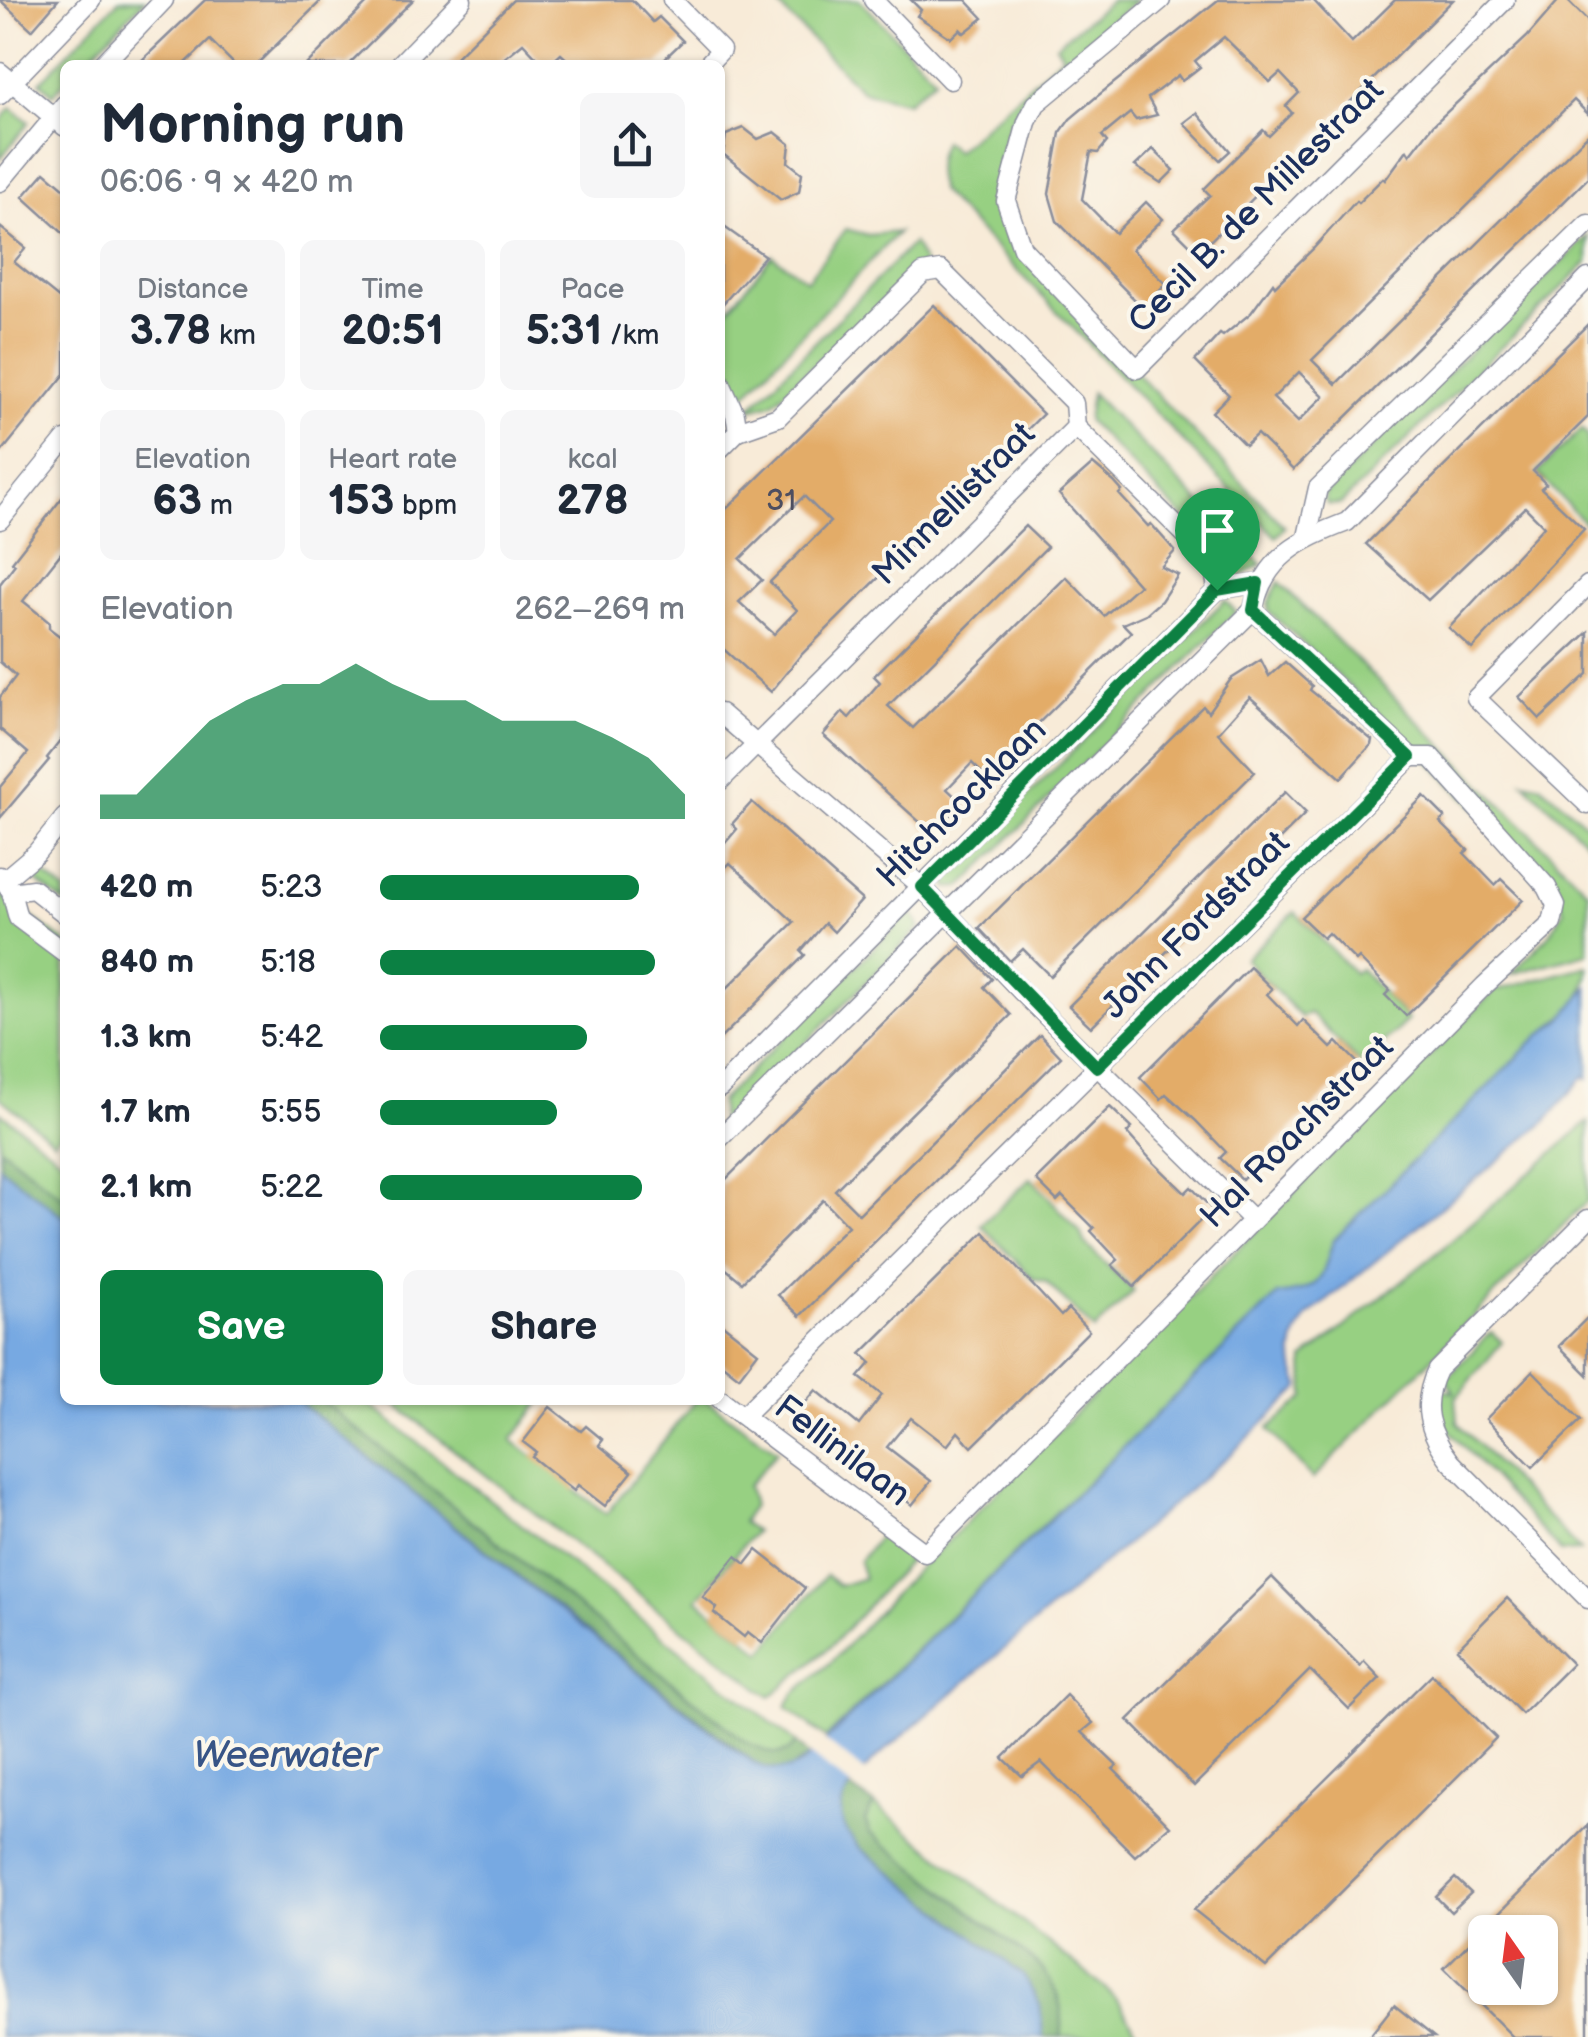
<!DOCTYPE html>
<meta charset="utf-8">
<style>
:root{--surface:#fff;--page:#f6f6f7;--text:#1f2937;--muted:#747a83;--accent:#0b8043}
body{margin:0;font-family:"Balsamiq Sans",sans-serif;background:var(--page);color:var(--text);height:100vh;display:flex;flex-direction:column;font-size:38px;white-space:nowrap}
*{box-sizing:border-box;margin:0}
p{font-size:32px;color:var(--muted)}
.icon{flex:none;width:55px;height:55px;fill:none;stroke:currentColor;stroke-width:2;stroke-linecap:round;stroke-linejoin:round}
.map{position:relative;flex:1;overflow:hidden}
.panel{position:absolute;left:60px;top:60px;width:665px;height:1345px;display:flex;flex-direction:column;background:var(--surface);border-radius:15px;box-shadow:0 2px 8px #0004}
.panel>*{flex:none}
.needle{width:65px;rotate:346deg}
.buttons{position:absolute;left:1468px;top:1915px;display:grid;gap:20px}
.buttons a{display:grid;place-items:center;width:90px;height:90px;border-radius:15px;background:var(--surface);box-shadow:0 2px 8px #0004;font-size:50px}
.pin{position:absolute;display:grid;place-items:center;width:85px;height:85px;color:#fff;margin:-102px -42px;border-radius:50% 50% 50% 0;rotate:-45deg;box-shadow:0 0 10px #0007}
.pin .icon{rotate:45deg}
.round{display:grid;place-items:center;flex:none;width:105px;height:105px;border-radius:15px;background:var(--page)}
.headline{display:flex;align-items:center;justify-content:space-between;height:170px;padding:0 40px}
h1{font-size:55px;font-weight:600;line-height:75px}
.figures{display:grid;grid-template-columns:repeat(3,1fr);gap:15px;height:170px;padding:10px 40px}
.figures div{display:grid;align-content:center;border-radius:15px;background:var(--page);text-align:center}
.figures b{font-size:42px;font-weight:600}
.figures small{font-size:28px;font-weight:400}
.figures p{font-size:28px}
.chart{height:280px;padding:20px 40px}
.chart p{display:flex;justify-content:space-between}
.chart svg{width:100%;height:180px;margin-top:10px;fill:var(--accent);opacity:.7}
.button{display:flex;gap:20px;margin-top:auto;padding:20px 40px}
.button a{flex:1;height:115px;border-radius:15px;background:var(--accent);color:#fff;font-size:40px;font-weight:600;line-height:115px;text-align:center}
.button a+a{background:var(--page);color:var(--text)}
ul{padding:0 40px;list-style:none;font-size:32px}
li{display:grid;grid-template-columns:160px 120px 1fr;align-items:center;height:75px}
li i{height:25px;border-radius:12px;background:var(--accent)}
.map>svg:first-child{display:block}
.green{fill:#97d082;stroke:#598070;stroke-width:2.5}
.forest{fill:#79b270;stroke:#4a7067;stroke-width:2.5}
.water{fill:#77a9e2;stroke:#496ca0;stroke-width:2.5}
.pier{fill:#f8ebd8}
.building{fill:#e3ac67;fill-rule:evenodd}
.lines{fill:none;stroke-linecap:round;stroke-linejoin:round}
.street-casing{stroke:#8a8d9b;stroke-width:21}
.street{stroke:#fff;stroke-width:18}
.route-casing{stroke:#fff;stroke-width:20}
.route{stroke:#0b8043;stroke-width:12}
.labels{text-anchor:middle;stroke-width:8;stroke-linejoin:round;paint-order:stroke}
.number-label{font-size:30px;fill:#4d4e60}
.street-label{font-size:35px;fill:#1b2f5e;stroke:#fbf7ec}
.water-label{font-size:38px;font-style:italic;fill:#375486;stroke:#fbf7ec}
</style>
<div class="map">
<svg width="1588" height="2037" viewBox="0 0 1588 2037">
<rect width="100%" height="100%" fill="#fbf7ec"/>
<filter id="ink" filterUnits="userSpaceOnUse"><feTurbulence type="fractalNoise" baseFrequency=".01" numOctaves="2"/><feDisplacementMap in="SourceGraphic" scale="20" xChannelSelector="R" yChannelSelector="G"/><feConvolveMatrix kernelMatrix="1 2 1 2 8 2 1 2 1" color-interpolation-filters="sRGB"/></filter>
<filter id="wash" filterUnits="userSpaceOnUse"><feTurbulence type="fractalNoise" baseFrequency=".0048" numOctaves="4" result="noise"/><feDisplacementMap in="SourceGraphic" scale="40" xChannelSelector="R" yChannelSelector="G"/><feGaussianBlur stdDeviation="2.25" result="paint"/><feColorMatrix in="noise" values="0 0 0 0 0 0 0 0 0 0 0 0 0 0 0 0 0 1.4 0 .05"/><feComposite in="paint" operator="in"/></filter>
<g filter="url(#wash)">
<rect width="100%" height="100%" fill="#f8ebd8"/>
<!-- green -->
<g class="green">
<path d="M119,0H145L81,65H65V81L53,94L40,82Z"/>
<path d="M783,0H860L935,78L907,102L862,91L778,5Z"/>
<path d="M1112,0H1137C1104,29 1029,82 1012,119C993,159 999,203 1010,243L1285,527L1276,537L940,191C934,172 935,159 943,141L956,151L1063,55L1056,45Z"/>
<path d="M11,108L29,122L0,159V122Z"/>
<path d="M846,229L868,235L898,232L741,399L728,365L720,357V320L772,255L807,280Z"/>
<path d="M1588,236V262L1341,504L1328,505L1325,501V493Z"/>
<path d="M913,243L924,264L773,403L748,410Z"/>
<path d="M1091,393L1261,564L1241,576L1227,580L1224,558L1087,420Z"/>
<path d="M1582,429L1588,436V527L1537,472Z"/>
<path d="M1279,582L1588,891V953L1511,974L1549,935L1564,911L1558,892L1418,750L1269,612L1268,603Z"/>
<path d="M1225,600L1236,612L961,887L948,888L946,877Z"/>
<path d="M1523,781L1540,784L1588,825V844Z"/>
<path d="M34,866L65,891V904L35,880Z"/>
<path d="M0,894L65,942V1128L54,1141L0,1098Z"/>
<path d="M1295,912L1354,973L1360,969L1408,1020L1361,1064L1310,1013L1301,1017L1245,959Z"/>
<path d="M913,914L920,928L720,1129V1101L907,915Z"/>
<path d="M1588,966C1588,1000 1565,1016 1539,1036L1333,1241C1321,1280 1325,1289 1278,1295L826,1738L786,1707L794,1694L832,1661L922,1564L937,1552L1494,991Z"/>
<path d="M0,1112L65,1162V1199L0,1147Z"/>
<path d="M1588,1122V1200L1313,1479L1268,1429L1305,1398L1304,1359L1441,1250Z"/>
<path d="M1031,1178L1080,1232L1085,1244L1134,1291L1094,1330L1046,1282L1034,1279L981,1225Z"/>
<path d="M1491,1332L1502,1342L1456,1398L1458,1423L1580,1551L1561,1552L1438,1418L1442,1389L1454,1392L1446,1379Z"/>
<path d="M321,1400H364L797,1743C780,1763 761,1750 742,1739Z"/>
<path d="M390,1400H542L512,1440L606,1514L696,1400H706L777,1451L748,1486L753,1506L742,1522L755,1531L697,1599L762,1652L826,1575L839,1586L864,1578L859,1562L882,1532L914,1555L830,1647L770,1697Z"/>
<path d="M874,1804L1105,1988L1120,2004L1140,2037H1061C1065,2010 1056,1986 1039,1965L870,1833L865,1820Z"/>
</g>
<!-- forest -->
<g class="forest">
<path d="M0,1147L65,1199V1218L0,1167Z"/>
<path d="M296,1400H321L742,1739C761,1750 780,1763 797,1743L810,1756L785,1772L761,1768Z"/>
<path d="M850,1788L874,1804L865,1820L870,1833L1039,1965C1056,1985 1065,2010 1061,2037H1043L1040,2005L1023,1975L860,1848C843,1831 831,1808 850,1788Z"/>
</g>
<!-- water -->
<path class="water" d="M1588,987V1079L1584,1076L1545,1122L1307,1317C1290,1340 1289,1360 1300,1386L1298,1390L1231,1454L872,1762C845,1794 824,1811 860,1848L1023,1975L1040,2005L1043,2037H0V1167L65,1218V1400H296L734,1749C758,1766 775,1779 803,1763L1278,1295C1325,1289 1321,1279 1333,1241L1539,1036L1562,1019Z"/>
<!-- pier -->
<path class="pier" d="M820,1737L868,1774L855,1790L806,1752Z"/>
<g id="blocks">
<!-- building -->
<g class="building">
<path d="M0,0H58L32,30Z"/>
<path d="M205,0H322L256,65H235L210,40L184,65H137Z"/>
<path d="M370,0H413L348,65H306Z"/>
<path d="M513,0H632L653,22L659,17L683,41L658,65H573L561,54L549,65H544L523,43L496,65H448Z"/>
<path d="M911,0H966L983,18L964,33L960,29L951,38L917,16L921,10Z"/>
<path d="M1218,0H1313L1352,42L1395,0H1453L1198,253L1174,229L1210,195L1204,189L1263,130L1269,136L1292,113L1286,106L1299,93L1280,73L1270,82L1224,37L1195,61L1200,67L1182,81L1178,75L1148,98L1157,115L1136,120L1130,113L1102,136L1107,142L1098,153L1091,152L1082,199L1115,233L1146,202L1163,219L1132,249L1166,284L1143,308L1057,221L1049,194L1060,133L1070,119L1095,98Z"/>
<path d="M1559,0H1567L1588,21V114L1574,100L1312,360L1336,384L1588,134V178L1293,470L1257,434L1245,445L1212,412L1229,395L1195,361L1220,334L1223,336L1251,313L1273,283L1275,286L1314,248L1356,201L1358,203L1383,178L1385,180L1407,150L1410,155L1433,125L1527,37ZM1299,372L1324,396L1298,422L1273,398Z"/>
<path d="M1197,113L1230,151L1220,160L1184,123Z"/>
<path d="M744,128L758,139L775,132L790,144L788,162L802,173L799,192L781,200L723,154L726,135Z"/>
<path d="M1153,149L1174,170L1161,183L1135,166Z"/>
<path d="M45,172L65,189V235L23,197Z"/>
<path d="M720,224L765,256L720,307Z"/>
<path d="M0,227L26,248L14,262L65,303V374L0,454Z"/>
<path d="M934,305L1043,414L800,656L771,692L720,646V515ZM804,496L830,522L770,582L797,610L774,634L739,602L762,580L740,559Z"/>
<path d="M1588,324V417L1533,471L1546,484L1541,488L1584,529L1472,649L1449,628L1544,526L1525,507L1428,600L1366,544Z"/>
<path d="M1093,464L1114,482L1122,491L1119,494L1148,526L1151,524L1175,551L1161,567L1178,575L1161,601L1146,614L1123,624L1131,632L985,776L972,763L947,789L961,802L933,834L823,735L843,712L849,718L880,682L874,676L1025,526L1047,547L888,706L913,728L1066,577L1104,616L1139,585L1059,494Z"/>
<path d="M65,494V548L23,601L49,622V628L65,640V735L47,758L49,760L0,818V787L28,753L0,729V697L16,676L0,662V584L15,564L12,562Z"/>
<path d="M1588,632V674L1540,719L1519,697Z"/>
<path d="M1261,660L1269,676L1285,662L1312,686L1310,690L1372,740L1371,745L1341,778L1250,697L1218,733L1255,772L1050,976L1023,949L1010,961L979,928L1203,706L1208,712L1231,679Z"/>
<path d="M1285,792L1306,813L1091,1027L1069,1006Z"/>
<path d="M1424,796L1445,817L1440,822L1468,850L1464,853L1495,885L1501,879L1523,900L1406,1016L1385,995L1390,990L1359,958L1356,961L1328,933L1323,938L1301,917Z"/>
<path d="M752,802L862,900L834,932L825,923L801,951L805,955L720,1039V995L794,922L730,863L720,873V849L737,829L732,824Z"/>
<path d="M961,946L992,979L984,987L1011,1015L835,1190L859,1214L1040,1035L1061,1057L800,1316L778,1295L848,1226L823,1200L742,1282L720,1264V1185Z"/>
<path d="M1250,967L1272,989L1267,994L1298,1026L1303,1020L1331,1048L1337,1042L1358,1063L1242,1179L1220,1158L1226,1152L1195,1120L1166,1094L1161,1099L1140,1077Z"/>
<path d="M1110,1107L1132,1128L1127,1133L1153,1162L1185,1193L1191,1187L1212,1209L1134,1287L1112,1265L1118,1260L1091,1231L1094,1228L1062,1196L1057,1201L1036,1180Z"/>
<path d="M984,1232L1061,1316L1068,1309L1089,1331L972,1447L958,1432L947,1446L911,1418L887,1447L931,1481L912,1505L809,1424L794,1416L816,1390L859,1425L882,1395L859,1377L871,1363L861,1354Z"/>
<path d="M1588,1317V1375L1559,1346Z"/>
<path d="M720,1322L758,1352L739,1377L720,1362Z"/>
<path d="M1533,1371L1581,1420L1533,1467L1486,1419Z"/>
<path d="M550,1407L581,1431L586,1426L603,1440L599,1445L632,1472L605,1506L578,1485L574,1491L532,1457L536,1452L523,1442Z"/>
<path d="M757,1550L805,1588L762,1643L748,1632L744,1637L714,1613L717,1608L703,1597L736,1556L746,1564Z"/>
<path d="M1272,1577L1360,1666L1364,1661L1380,1678L1349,1709L1310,1670L1194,1786L1128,1720Z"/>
<path d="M1507,1598L1572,1664L1522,1714L1457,1649Z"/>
<path d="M1432,1674L1496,1738L1266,1967L1194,1910Z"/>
<path d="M1066,1695L1093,1723L1082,1732L1117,1766L1113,1769L1170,1826L1135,1856L1041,1762L1022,1776L1003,1758Z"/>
<path d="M1588,1825V2037H1513L1444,1968ZM1485,1932H1540V1988H1485Z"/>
<path d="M1455,1878L1471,1893L1451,1912L1436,1897Z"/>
<path d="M1394,2005L1434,2037H1369Z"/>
</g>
</g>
</g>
<g filter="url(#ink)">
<use href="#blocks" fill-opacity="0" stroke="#8a8d9b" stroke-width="2.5"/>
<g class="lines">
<!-- street casing -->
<g class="street-casing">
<g id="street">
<path d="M672,0L721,50L707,65"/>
<path d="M873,0L950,80"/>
<path d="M1161,0L1036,104L1027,122L1006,201L1022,248L1137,369L1505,0"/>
<path d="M102,65L164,0"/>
<path d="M399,65L462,0"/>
<path d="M0,72L65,127"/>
<path d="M0,95L91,0"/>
<path d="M0,182L65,104"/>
<path d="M720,381L735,414L738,431"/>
<path d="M720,449L738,431L778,417L923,273L941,270L1074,403L1076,427"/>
<path d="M0,520L65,440"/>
<path d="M1307,537L1318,488L1588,224"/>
<path d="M1588,585L1476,698L1588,805"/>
<path d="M720,713L922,887L1021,991L1253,1220"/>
<path d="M720,781L1076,427L1213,562L1217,590"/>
<path d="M0,876L11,892L18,918L65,953"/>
<path d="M4,880L36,853L65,817"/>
<path d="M11,892L33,889L65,914"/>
<path d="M720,1088L1217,590L1259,583"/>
<path d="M720,1138L1253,610C1264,557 1300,540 1347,522L1588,278"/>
<path d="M1588,1219L1437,1370C1420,1405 1428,1432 1451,1462L1588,1599"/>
<path d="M720,1399L925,1553L1484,986L1552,923L1556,905L1547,887L1431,757H1411"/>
<path d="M744,1415L1411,757L1253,610"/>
</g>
</g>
<!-- street -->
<use href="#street" class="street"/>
</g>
</g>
<g class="lines" filter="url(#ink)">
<!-- route casing -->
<g class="route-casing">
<path id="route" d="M1258,583L1253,610L1410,757L1097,1067L922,887L1217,590Z"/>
</g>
<!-- route -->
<use href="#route" class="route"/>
</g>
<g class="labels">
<!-- number labels -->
<g class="number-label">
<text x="781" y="510">31</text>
</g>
<!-- street labels -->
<g class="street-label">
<text transform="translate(1255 205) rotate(-45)" y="12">Cecil B. de Millestraat</text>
<text transform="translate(953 503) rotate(-45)" y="12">Minnellistraat</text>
<text transform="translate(961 802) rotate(-45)" y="12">Hitchcocklaan</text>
<text transform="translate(1195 924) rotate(-45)" y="12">John Fordstraat</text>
<text transform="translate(1296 1131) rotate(-45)" y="12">Hal Roachstraat</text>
<text transform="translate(843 1450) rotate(37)" y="12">Fellinilaan</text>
</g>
<!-- water labels -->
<g class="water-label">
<text x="285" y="1767">Weerwater</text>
</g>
</g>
</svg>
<div class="buttons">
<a><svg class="needle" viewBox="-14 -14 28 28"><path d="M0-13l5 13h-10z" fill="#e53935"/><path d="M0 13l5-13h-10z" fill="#747a83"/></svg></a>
</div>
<div class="pin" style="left:1217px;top:590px;background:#1e9e55"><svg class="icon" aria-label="arrive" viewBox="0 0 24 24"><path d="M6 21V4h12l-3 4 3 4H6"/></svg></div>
<section class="panel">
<div class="headline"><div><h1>Morning run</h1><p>06:06 · 9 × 420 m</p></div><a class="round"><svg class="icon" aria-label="share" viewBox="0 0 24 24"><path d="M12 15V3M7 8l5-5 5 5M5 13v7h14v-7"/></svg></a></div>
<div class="figures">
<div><p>Distance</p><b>3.78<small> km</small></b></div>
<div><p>Time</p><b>20:51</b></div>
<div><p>Pace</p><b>5:31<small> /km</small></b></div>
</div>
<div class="figures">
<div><p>Elevation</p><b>63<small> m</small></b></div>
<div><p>Heart rate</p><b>153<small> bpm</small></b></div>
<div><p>kcal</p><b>278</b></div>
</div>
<div class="chart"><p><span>Elevation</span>262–269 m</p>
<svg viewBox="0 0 160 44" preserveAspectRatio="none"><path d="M0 44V38L10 38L20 29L30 20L40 15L50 11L60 11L70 6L80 11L90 15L100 15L110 20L120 20L130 20L140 24L150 29L160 38V44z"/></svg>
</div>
<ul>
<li><b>420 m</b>5:23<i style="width:85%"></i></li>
<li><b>840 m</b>5:18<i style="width:90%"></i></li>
<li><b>1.3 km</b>5:42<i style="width:68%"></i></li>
<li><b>1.7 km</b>5:55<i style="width:58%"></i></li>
<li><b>2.1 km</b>5:22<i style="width:86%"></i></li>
</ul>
<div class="button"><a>Save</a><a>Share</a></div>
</section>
</div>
